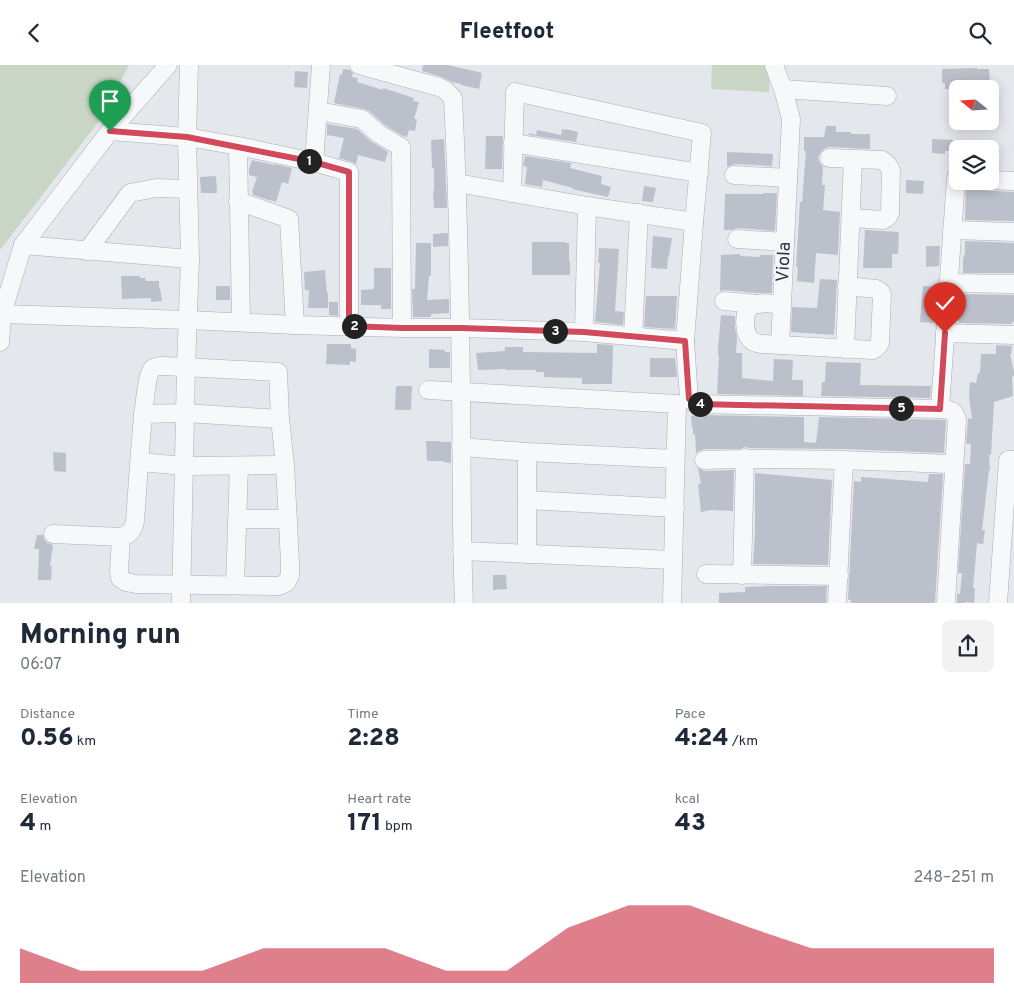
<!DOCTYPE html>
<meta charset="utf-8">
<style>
:root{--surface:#fff;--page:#f2f2f3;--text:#1f2937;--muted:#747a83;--accent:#d1495b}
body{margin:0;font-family:Overpass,sans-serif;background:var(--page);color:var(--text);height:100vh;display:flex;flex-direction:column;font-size:19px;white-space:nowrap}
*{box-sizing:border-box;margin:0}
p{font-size:16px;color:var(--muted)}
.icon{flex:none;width:28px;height:28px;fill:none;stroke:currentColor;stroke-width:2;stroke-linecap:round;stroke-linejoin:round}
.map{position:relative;height:538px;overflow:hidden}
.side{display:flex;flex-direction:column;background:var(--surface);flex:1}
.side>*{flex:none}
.needle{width:32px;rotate:288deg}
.fabs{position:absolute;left:949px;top:15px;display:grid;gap:10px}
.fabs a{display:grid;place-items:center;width:50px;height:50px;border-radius:8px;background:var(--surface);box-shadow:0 2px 12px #0003;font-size:25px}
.pin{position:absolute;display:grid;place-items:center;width:42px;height:42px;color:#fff;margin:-51px -21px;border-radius:50% 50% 50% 0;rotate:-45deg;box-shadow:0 0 5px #0007}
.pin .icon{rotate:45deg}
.km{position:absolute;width:25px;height:25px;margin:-12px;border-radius:50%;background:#222;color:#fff;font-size:14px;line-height:25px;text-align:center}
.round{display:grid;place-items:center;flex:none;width:52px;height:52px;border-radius:8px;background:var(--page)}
.head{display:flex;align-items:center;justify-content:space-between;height:85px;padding:0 20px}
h1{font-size:28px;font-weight:800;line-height:38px}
.metrics{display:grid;grid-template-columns:repeat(3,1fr);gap:8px;height:85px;padding:5px 20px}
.metrics div{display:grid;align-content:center}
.metrics b{font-size:25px;font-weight:800}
.metrics small{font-size:14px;font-weight:400}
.metrics p{font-size:14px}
.chart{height:140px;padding:10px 20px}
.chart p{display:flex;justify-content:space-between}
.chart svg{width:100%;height:90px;margin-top:5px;fill:var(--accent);opacity:.7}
header{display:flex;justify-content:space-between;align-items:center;height:65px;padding:0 20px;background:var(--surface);font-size:22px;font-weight:800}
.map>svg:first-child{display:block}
.green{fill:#c9d6c5}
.building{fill:#bbc0ca}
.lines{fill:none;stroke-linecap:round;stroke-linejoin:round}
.minor-casing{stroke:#a9aeb7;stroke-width:19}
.minor{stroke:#f7f8fa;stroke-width:18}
.route-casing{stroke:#fff;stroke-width:10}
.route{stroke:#d1495b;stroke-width:6}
.labels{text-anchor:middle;stroke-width:4.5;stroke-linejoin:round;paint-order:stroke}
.street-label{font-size:18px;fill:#2b3445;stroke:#f4f6f9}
</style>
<header><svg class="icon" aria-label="back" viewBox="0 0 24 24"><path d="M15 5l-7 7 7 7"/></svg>Fleetfoot<svg class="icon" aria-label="search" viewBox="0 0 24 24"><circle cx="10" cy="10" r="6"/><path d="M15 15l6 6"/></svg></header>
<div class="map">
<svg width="1014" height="538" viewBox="0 0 1014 538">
<rect width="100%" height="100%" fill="#e4e7ec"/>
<!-- green -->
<g class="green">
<path d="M0,0H129L99,56L0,185Z"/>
<path d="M712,0H770L769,27L711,24Z"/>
</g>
<!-- building -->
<g class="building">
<path d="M423,0H448L482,8L479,24L461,20V19L452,17L442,12L422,6Z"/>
<path d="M977,3V4H989L990,19H959V24H945V18H942V4Z"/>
<path d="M343,4L350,5L353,8L352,12L358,13L357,17L383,25V23L414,33L413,36L419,37L414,54H417L415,66L409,65L407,72L403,71L385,60L369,46L364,44L334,38L340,9L342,10Z"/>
<path d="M295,6L308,7L307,23L294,22Z"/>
<path d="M327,59L357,64L372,77L388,87L385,97L358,90L356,99L352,97L339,93L344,73L327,70Z"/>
<path d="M826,61H836V67H851V69H870V84L829,82L824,84L820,88L818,93L820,98L823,102L822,120H825L823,145L840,147L838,190L816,188L814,218L797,216L798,202H796L800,137H802L806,86H804V72H824Z"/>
<path d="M562,64L566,65V64L578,67L576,77L529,70V68L536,70L537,65L561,70Z"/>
<path d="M486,71H503L502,104H485Z"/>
<path d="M444,74L447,143H434L433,126H434V103H432L431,75Z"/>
<path d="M932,74L953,75V86H945V89L932,88Z"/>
<path d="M727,87L773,89L772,101L735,99L727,102Z"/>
<path d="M525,91L571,98L570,103L602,111L601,119L611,122L608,132L572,124L573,123L543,115L542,122L525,119L527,102L523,101Z"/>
<path d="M252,95L274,100V99L292,103L288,119L282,117L276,137L271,135V136L253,130V128L252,127L257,112L249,110V104Z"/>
<path d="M216,111L217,128H201L200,112Z"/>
<path d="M906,115L924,116L923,129L906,128Z"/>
<path d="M967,119H980L982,122V125L1014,127V156L965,155L966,120Z"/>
<path d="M644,121L656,123L653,137L642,136Z"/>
<path d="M763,128H777L775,166L738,163L731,165H724L725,129H763Z"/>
<path d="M865,165L899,167L898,189H892V203H863Z"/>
<path d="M448,168V181L433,182V169Z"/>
<path d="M653,171L672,173L669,192H668L667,204L651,203Z"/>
<path d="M965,176L1014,178V208H963V195L964,190H965Z"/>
<path d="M532,177H565V178H569V196H570V210H532Z"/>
<path d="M416,178H431V211H429L427,235L449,234V248L431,249V252H413L412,224H415Z"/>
<path d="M926,181H940L939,201L926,202Z"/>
<path d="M599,183L619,184L615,246L624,247L623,260L595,257L600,198H598Z"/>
<path d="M740,189V191L760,192V190H773L772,228H757L725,225L720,226L721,190Z"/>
<path d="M374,203H391V244H381V240H361V225L374,224Z"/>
<path d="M325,205L327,228H328V243H308L309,225H305L304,207Z"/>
<path d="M121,211H140V213H145L146,216H159V223H160L162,236L151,237V233L122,234Z"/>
<path d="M820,214L837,215L834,270L791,267L792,242L817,243Z"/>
<rect x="216" y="221" width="14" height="14"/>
<path d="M923,221L937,222L933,258L920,257Z"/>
<path d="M959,229L1014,230V257H1012V259L959,258V256H957Z"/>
<path d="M646,231H677L675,264L644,262Z"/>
<path d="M329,237H338V251L329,250Z"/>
<path d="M721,250L735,251V263L737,272L736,288H742V313L773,316L774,294L793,295L792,315H803V331L717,329L719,291H718V284Z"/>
<path d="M327,279H351V283L356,284V297L350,296V300L326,299Z"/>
<path d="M597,279L613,280L612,319H582V313L544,312V307H536V305H506V304L478,305L476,288L505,286V282H523V287L597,288Z"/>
<path d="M996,280L1012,281L1011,289H1010L1014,307V311L1012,312L1013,331L994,337L991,390H989L990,405H989L982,465H985L983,479L977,478L973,523H975L974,538L965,537V538H957V529H960L962,508H958L965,399H970L971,379H966L968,356V353L972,354L969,331L970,317L976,318L978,308H980L981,289H996Z"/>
<path d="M429,284L445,285V287H450V303H429Z"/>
<path d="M650,293H675L677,312H650Z"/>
<path d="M826,297L861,298L860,320L931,321L930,333L821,331L822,317H825Z"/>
<path d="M396,321H412L411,345H395Z"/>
<path d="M705,350L804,352V377L816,378L819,352L946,355L944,388L844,384L749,383L745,382L740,384H704L699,386L696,388L695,369H693V363H692L691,351Z"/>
<path d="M426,376H440V377H451V398L443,397V396H427Z"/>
<path d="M53,387L66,388V407L54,406Z"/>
<path d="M698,403L704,406L734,405L733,446L711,445L701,447L698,419H701Z"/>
<path d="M755,408L832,415L828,500L753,499L755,469Z"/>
<path d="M929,409H943L935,538H851V535H848L854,416L861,417V412L928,417Z"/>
<path d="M37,470H43L44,474L47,478L53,480L50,501H52L51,515H38L39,484H34Z"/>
<path d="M493,510H506L507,524L493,525Z"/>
<path d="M768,521H827L826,538H719V528L745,527V522Z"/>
</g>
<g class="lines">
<!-- minor casing -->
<g class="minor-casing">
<g id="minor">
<path d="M359,0L439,22L445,25L453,33C458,132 460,230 461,329C462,399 461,468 464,538"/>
<path d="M774,0L783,24L791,54L780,280"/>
<path d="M783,24L887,31"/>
<path d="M318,46L362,54L379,69L401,82L402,263"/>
<path d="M110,66L168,0"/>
<path d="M513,78L699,108"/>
<path d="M238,81L241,257"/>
<path d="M829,93L882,95L887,99L891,105L890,148L888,152L883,155L851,153"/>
<path d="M314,97L321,0"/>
<path d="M734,110L788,113"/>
<path d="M990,115L1014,116"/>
<path d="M457,118L587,141L694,157"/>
<path d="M238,136L289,154L295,260"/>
<path d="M952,165L1014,167"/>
<path d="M737,174L785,177"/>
<path d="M23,180L190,194"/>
<path d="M87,186L130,128L156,123L188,124"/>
<path d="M949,218L1014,219"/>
<path d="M724,236L757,239"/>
<path d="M781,239C772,239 758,236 750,242C743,247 744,268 750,274C753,278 757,278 761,279L873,285C877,283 879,281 880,277L882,229L880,226L876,224L847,221"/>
<path d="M349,261V107L314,97L238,81L187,72L110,66L23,180L2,249L188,255L295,260L402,263H460L584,267L685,276L694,157L702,68L515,27L512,128"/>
<path d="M584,267L587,141"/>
<path d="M945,268L1014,270"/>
<path d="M633,271L639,148"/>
<path d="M685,276L689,334L696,339L940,344C950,345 954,344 957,355L946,538"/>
<path d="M0,277L2,249"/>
<path d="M845,284L853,94"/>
<path d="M428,325L677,339L672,538"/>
<path d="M940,344L956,113L958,114"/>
<path d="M143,349L185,348L280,354"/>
<path d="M461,382L527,387L675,394"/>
<path d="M704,395C787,392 871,396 953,399"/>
<path d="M140,397L184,401L285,400"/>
<path d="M527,435L675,443"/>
<path d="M237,454H288"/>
<path d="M53,469L121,472C130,469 133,466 135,456C137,435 143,313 152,304C155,301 159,301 163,301L278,307L280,354L285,400L290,497V511L286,518L279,521L136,519L126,517L120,513L119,506L121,472"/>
<path d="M462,486L673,495"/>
<path d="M527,489V387"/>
<path d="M706,509L839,511"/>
<path d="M742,510L745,393"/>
<path d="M235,520L239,401"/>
<path d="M181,538L186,302L190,194L187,72L189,0"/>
<path d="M837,538L844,395"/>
<path d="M998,538L1008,395H1014"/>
</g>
</g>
<!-- minor -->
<use href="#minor" class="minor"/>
</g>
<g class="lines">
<!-- route casing -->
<g class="route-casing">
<path id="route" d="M110,66L187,72L314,97L349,107V261L402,263H460L584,267L685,276L689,334L696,339L940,344L945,268"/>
</g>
<!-- route -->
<use href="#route" class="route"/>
</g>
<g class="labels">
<!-- street labels -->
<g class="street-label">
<text transform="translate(783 197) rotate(-87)" y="6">Viola</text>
</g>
</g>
</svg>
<div class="fabs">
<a><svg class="needle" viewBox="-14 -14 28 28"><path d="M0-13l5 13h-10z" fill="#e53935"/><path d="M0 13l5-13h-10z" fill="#747a83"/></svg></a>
<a><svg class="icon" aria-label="layers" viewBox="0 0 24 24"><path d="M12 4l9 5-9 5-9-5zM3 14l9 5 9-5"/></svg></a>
</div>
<div class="pin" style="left:110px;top:66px;background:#1e9e55"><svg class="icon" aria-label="arrive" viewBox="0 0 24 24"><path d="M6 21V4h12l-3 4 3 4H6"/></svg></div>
<div class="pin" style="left:945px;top:268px;background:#d93025"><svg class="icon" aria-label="check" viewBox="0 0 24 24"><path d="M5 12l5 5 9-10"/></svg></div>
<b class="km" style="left:309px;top:96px">1</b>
<b class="km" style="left:354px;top:261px">2</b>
<b class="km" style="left:555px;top:266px">3</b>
<b class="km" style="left:700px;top:339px">4</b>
<b class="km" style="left:901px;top:343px">5</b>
</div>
<section class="side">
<div class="head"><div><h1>Morning run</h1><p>06:07</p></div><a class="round"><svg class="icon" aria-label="share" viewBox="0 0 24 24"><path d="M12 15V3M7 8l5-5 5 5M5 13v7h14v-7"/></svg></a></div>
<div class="metrics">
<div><p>Distance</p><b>0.56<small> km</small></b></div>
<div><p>Time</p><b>2:28</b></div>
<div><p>Pace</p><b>4:24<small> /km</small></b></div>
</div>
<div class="metrics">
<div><p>Elevation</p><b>4<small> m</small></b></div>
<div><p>Heart rate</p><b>171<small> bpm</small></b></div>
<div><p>kcal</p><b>43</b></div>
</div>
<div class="chart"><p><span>Elevation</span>248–251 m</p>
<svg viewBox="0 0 160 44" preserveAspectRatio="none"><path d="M0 44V27L10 38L20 38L30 38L40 27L50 27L60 27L70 38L80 38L90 17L100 6L110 6L120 17L130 27L140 27L150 27L160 27V44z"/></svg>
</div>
</section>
